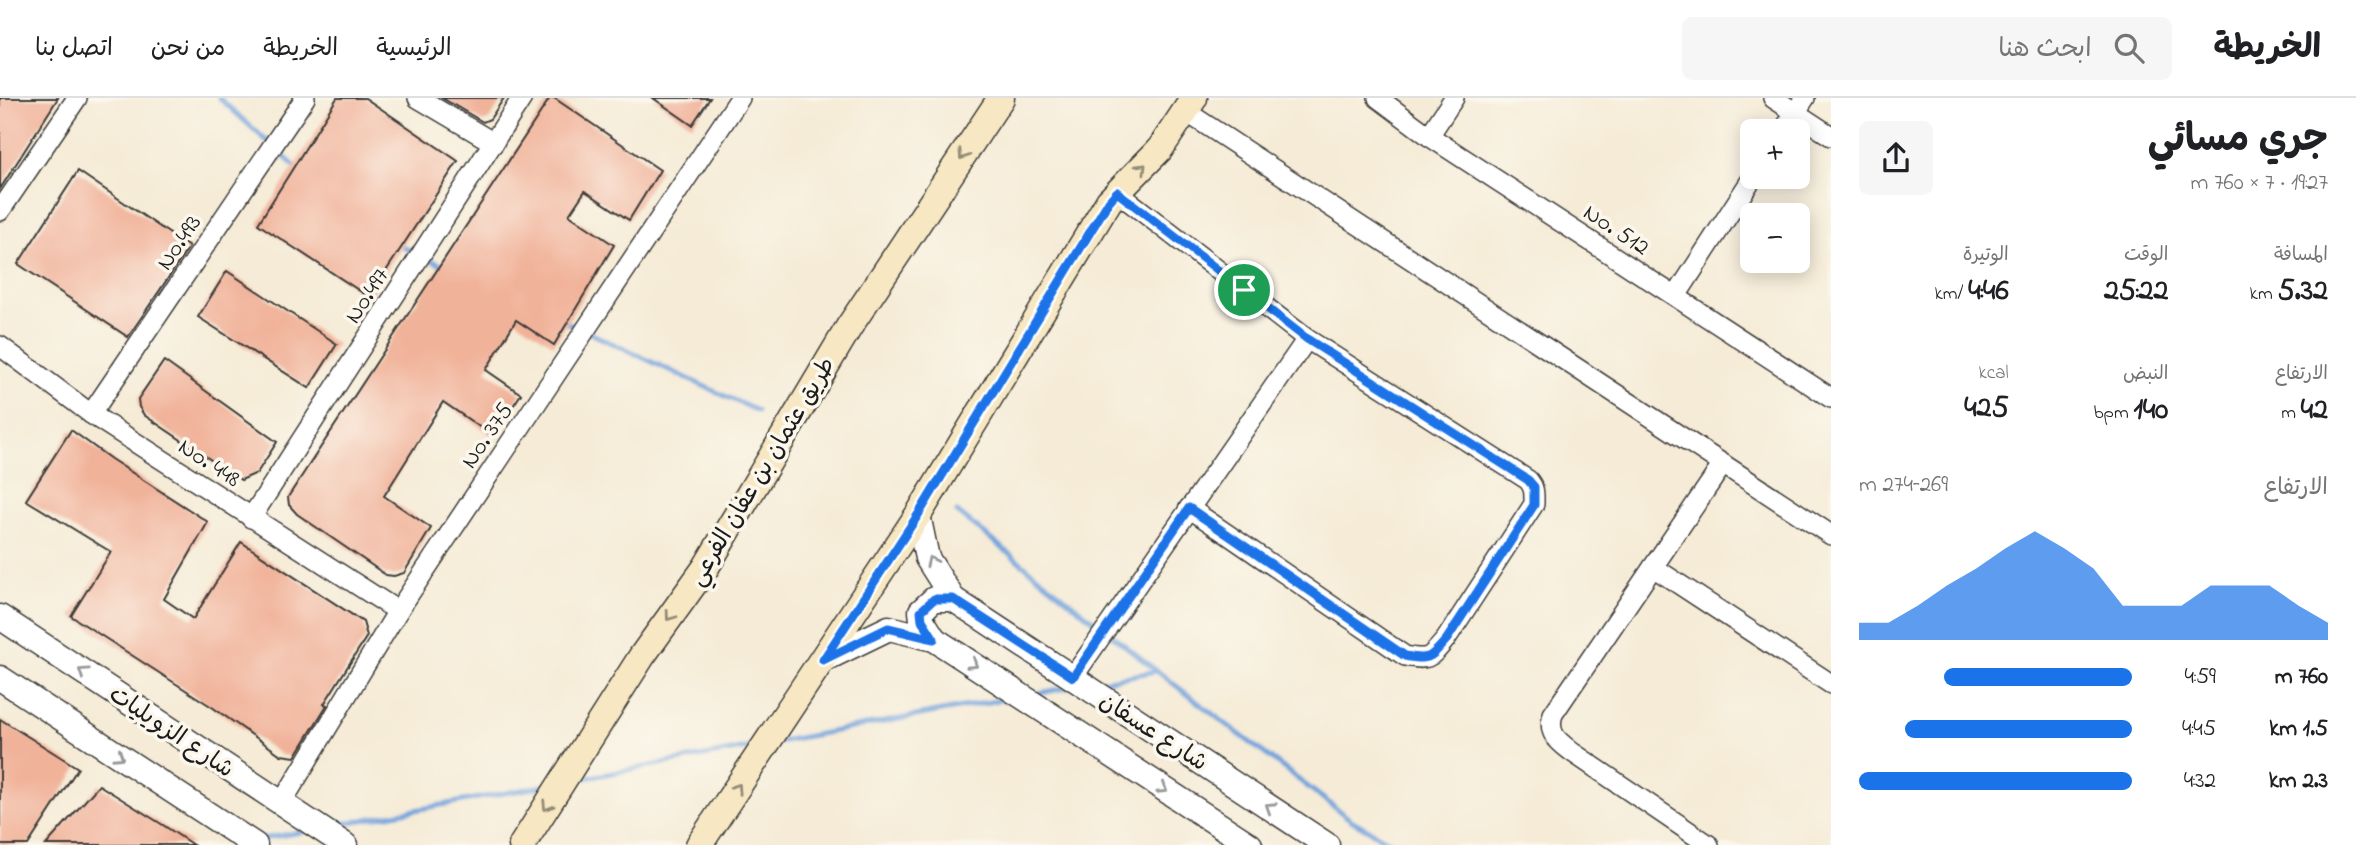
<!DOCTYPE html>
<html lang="ar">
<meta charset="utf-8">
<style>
:root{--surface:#fff;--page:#f6f6f6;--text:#202124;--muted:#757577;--line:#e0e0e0;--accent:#1a73e8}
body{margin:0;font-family:"Indie Flower","Playpen Sans Arabic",sans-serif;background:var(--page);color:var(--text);direction:rtl;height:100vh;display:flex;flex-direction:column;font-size:26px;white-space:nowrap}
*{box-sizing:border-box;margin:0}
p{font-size:23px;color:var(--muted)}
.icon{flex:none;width:38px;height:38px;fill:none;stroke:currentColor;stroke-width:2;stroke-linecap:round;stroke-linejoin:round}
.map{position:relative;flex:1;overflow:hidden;direction:ltr}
.details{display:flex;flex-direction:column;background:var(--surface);width:525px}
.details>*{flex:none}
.tools{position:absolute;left:1740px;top:21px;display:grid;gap:14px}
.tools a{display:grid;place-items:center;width:70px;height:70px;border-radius:10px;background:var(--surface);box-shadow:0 4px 18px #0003;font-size:35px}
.pin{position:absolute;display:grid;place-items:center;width:60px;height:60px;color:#fff;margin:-30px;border:4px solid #fff;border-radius:50%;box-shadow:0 2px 7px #0007}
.round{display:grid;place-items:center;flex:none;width:74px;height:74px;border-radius:10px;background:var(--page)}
.overview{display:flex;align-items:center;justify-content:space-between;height:119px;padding:0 28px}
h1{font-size:38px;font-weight:700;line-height:52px}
.figures{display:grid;grid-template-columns:repeat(3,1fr);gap:10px;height:119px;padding:7px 28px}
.figures div{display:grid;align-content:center}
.figures b{font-size:30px;font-weight:700}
.figures small{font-size:19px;font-weight:400}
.figures p{font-size:19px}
.chart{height:196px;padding:14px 28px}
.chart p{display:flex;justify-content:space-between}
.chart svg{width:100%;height:126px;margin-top:7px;fill:var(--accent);opacity:.7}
ul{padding:0 28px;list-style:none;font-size:23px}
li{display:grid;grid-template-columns:112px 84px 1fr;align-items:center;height:52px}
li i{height:18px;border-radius:9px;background:var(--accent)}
header{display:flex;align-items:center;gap:42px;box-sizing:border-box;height:98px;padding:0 35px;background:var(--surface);border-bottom:2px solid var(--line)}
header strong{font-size:33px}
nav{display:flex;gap:38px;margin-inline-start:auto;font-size:24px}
.search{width:490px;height:63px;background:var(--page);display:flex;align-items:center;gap:18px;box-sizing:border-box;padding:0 24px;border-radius:10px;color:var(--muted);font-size:26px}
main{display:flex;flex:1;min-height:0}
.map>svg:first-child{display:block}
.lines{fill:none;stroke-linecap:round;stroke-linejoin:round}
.stream{stroke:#72a2dc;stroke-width:5}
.building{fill:#f1b29a}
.minor-casing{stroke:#3d3b38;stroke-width:22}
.tertiary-casing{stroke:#3d3b38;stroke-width:27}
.secondary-casing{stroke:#3d3b38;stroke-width:29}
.minor{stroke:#fff;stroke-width:19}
.tertiary{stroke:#fff;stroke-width:24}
.secondary{stroke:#f7e8c3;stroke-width:26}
.oneway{stroke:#948c78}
.oneway2{stroke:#999}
.route-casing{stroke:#fff;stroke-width:14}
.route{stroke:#1a73e8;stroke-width:9}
.labels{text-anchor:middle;stroke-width:7;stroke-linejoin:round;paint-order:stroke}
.street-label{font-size:24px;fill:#1c1c1c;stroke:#fbf7ec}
</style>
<header>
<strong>الخريطة</strong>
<div class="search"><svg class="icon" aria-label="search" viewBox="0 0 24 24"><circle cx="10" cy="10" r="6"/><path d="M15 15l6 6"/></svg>ابحث هنا</div>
<nav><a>الرئيسية</a><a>الخريطة</a><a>من نحن</a><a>اتصل بنا</a></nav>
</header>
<main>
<section class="details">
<div class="overview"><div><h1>جري مسائي</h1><p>19:27 · 7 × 760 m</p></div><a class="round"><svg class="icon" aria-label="share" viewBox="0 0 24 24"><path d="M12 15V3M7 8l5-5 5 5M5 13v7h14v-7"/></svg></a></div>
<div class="figures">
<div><p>المسافة</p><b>5.32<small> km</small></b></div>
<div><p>الوقت</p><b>25:22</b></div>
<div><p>الوتيرة</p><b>4:46<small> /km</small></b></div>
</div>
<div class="figures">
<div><p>الارتفاع</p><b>42<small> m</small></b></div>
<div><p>النبض</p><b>140<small> bpm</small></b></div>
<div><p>kcal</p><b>425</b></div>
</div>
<div class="chart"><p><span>الارتفاع</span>269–274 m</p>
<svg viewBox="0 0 160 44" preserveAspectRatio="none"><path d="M0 44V38L10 38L20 32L30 25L40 19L50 12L60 6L70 12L80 19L90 32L100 32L110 32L120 25L130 25L140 25L150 32L160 38V44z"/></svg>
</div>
<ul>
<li><b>760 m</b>4:59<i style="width:69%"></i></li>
<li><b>1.5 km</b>4:45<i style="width:83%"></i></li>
<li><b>2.3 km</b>4:32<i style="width:100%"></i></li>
</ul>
</section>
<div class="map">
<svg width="1831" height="747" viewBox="0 0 1831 747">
<rect width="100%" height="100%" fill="#fbf7ec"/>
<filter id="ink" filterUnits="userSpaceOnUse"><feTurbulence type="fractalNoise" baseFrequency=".0143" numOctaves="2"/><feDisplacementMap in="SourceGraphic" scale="14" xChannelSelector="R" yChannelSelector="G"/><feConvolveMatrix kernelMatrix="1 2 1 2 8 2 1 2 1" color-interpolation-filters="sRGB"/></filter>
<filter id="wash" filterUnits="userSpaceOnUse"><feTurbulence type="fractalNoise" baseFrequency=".00686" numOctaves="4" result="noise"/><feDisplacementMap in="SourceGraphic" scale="28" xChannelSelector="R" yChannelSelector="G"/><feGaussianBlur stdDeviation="1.57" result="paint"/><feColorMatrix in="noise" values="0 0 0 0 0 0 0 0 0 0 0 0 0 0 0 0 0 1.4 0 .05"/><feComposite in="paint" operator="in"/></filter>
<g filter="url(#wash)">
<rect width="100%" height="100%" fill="#f5ebd6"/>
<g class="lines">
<!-- stream -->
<g class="stream">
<path d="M219,0L269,45"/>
<path d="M276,51L300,73"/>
<path d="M396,146L416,155"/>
<path d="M425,159L444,168"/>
<path d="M561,222L581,231"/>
<path d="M590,235L757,313"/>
<path d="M957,414L1157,573L1351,722L1395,747"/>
<path d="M1097,584L1157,573"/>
<path d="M1035,596L1070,589"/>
<path d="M777,644L1011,600"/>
<path d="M574,682L753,649"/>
<path d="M330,728L548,687"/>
<path d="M261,741L307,733"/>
</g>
</g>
<g id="blocks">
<!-- building -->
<g class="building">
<path d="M0,0H58L0,91Z"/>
<path d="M337,0H365L458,63L369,199L258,126Z"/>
<path d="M442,0H504L490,21L483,24Z"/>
<path d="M550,0H554L660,72L629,122L585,93L569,117L614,147L554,247L516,222L486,272L521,296L493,338L443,304L384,398L431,430L404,475L394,478L386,477L297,416L289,407L288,399Z"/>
<path d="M653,0H710L692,27Z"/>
<path d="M78,73L189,149L128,239L18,166Z"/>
<path d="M227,173L337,246L309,290L198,219Z"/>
<path d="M164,263L277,344L257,375L241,382L144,317L139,309L138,301Z"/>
<path d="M71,332L111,361L208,424L164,501L193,521L241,444L363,524L367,538L324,606L327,607L295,659L281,657L212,609L71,518L111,454L26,402Z"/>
<path d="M0,621L78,670L28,747H0Z"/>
<path d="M99,687L163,727L193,747H46Z"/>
</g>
</g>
</g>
<g filter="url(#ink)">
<use href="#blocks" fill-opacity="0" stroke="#3d3b38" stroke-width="2"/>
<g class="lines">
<!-- minor casing -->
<g class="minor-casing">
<g id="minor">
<path d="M418,0L494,45"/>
<path d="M1378,0L1429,38L1831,300"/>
<path d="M1773,0L1831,38"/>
<path d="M1185,13L1831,437"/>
<path d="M1783,33L1805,0"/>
<path d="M1429,38L1454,0"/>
<path d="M1117,94L1307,241L1528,382C1535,390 1534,396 1534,406L1446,541C1430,560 1430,563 1405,558L1189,410"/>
<path d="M0,113L77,0"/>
<path d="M1676,198L1753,79"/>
<path d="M0,248L91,316L398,513"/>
<path d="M91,316L305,0"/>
<path d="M251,420L522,0"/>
<path d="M1653,469L1831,586"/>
<path d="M1073,579L1307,241"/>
<path d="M281,706L398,513L740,0"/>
<path d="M1709,747L1572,654C1558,643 1547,636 1553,616L1723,366"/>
</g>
</g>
<!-- tertiary casing -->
<g class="tertiary-casing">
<g id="tertiary">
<path d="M918,417L927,460L953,501L1327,747"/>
<path d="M0,519L345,747"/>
<path d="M934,541L922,522L921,513L934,501H953"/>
<path d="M823,562L889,530L934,541L1250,747"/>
<path d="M0,580L255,747"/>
</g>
</g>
<!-- secondary casing -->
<g class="secondary-casing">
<g id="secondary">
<path d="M522,747L642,558L706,469L849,229L1001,0"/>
<path d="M699,747L918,417L1109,103L1160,51L1194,0"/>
</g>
</g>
<!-- minor -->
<use href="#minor" class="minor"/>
<!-- tertiary -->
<use href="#tertiary" class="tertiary"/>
<!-- secondary -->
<use href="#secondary" class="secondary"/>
</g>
<!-- one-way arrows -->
<defs><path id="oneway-chevron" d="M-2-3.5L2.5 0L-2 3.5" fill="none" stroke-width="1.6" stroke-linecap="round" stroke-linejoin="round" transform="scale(1.75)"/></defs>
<g class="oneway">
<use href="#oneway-chevron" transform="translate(963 57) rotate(124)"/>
<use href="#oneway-chevron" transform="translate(1142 70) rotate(-45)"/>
<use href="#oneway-chevron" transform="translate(670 518) rotate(126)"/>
<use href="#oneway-chevron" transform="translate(737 690) rotate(-56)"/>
<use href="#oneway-chevron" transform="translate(547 708) rotate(122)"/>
</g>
<g class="oneway2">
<use href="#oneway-chevron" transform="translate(931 463) rotate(-115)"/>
<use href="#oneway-chevron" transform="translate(973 566) rotate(33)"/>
<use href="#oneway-chevron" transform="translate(83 574) rotate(-146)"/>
<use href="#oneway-chevron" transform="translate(119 658) rotate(33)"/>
<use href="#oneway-chevron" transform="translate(1163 691) rotate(33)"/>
<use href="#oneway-chevron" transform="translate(1270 709) rotate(-147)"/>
</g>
</g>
<g class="lines" filter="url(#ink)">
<!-- route casing -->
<g class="route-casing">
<path id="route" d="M1117,94L1307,241L1528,382L1534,389V407L1447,541C1430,560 1430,563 1405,558L1189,410L1073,579L953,501H934L921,513L922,522L934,541L888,530L823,562L918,417L1109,103Z"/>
</g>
<!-- route -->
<use href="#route" class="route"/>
</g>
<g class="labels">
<!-- street labels -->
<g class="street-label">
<text transform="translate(1617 131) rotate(33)" y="8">No. 512</text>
<text transform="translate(178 144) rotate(-56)" y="8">No.493</text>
<text transform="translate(366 197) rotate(-57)" y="8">No.497</text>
<text transform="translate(486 337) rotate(-56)" y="8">No. 375</text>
<text transform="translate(210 364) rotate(33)" y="8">No. 448</text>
<text transform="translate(761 373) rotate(-59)" y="8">طريق عثمان بن عفان الفرعي</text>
<text transform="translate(172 633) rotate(34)" y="8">شارع الزويليات</text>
<text transform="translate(1154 633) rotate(33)" y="8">شارع عسفان</text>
</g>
</g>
</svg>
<div class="tools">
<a>+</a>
<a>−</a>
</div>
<div class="pin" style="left:1244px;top:192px;background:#1e9e55"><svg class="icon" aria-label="arrive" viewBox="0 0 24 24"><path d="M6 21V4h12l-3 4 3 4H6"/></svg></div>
</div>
</main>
